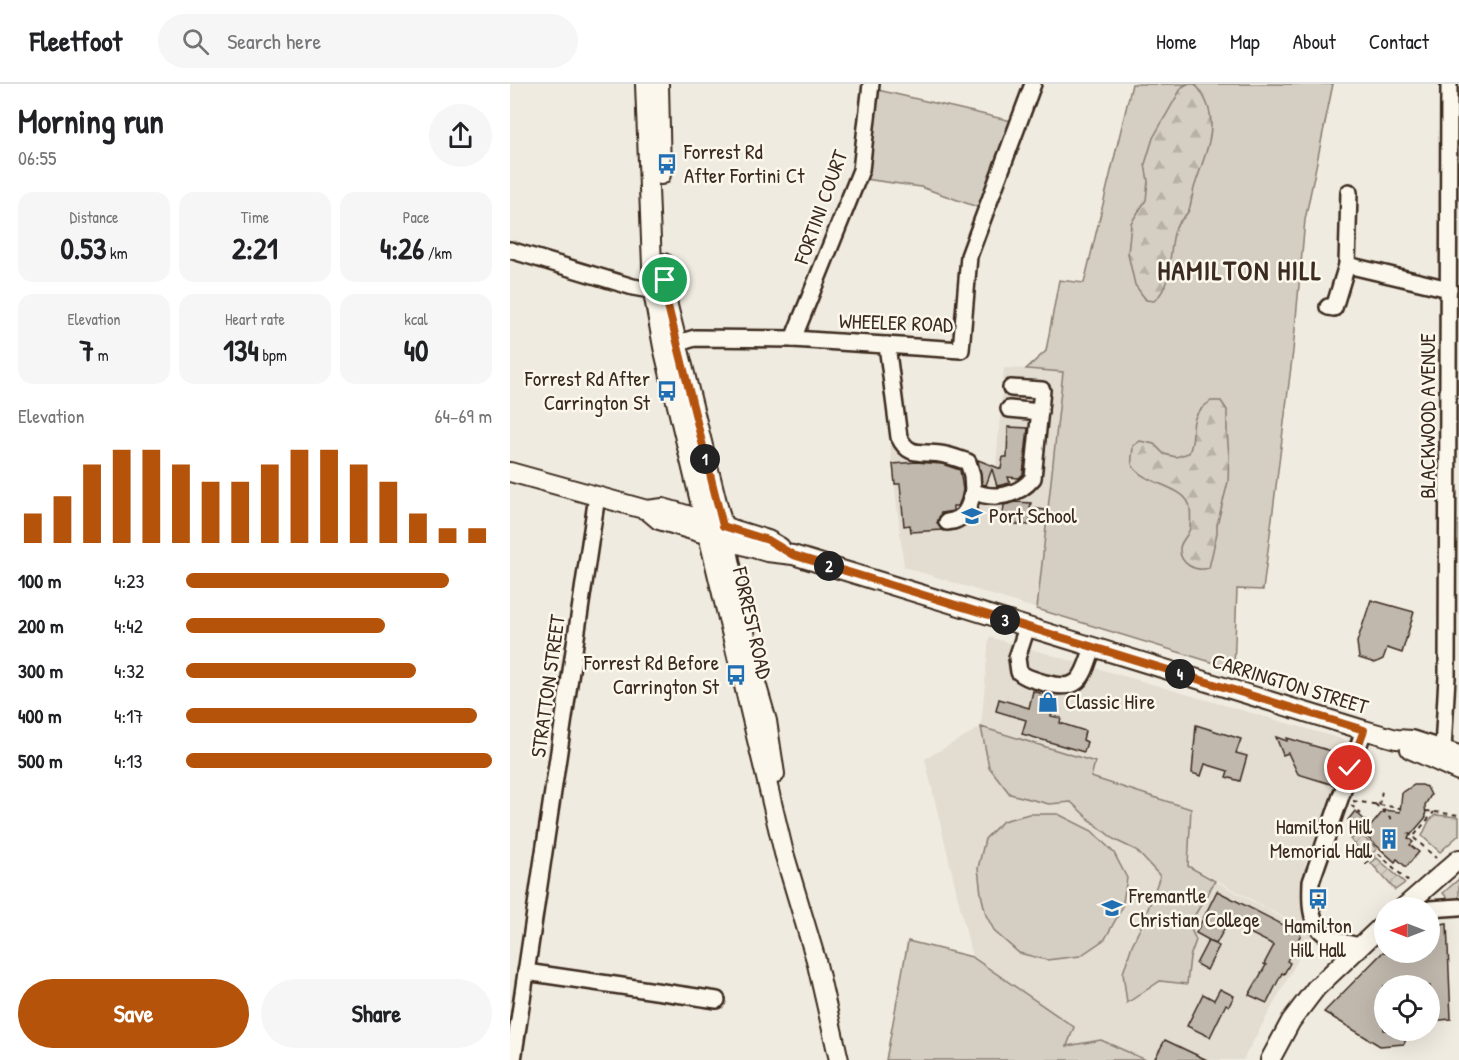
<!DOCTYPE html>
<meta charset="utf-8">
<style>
:root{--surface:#fff;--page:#f6f6f6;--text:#202124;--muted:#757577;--line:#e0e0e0;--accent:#b45309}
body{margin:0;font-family:"Patrick Hand",sans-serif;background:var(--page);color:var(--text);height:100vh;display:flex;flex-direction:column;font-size:22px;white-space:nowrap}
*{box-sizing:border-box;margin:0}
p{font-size:20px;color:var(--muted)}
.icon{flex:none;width:33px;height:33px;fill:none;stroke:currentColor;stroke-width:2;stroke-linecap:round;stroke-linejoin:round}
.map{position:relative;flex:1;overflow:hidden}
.side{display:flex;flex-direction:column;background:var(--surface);width:510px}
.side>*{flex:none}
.needle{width:39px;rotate:270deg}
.buttons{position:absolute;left:864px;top:813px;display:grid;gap:12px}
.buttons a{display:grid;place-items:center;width:66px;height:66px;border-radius:50%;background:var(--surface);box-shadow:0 6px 24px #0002;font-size:30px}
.pin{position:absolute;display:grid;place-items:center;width:51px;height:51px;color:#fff;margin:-26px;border:3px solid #fff;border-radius:50%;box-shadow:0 2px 6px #0007}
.km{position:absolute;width:30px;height:30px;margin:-15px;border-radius:50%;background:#222;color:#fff;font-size:16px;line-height:30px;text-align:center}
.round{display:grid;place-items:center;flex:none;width:63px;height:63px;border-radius:32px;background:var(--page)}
.summary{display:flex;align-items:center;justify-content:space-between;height:102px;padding:0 18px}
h1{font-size:33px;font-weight:800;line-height:45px}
.figures{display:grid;grid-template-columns:repeat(3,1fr);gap:9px;height:102px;padding:6px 18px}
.figures div{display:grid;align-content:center;border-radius:15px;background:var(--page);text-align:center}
.figures b{font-size:30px;font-weight:800}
.figures small{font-size:16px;font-weight:400}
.figures p{font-size:16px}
.chart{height:168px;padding:12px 18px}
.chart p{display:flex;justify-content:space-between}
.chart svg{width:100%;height:108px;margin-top:6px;stroke:var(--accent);stroke-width:6}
.cta{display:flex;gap:12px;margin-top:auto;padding:12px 18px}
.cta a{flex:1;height:69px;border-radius:36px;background:var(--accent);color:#fff;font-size:24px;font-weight:800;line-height:69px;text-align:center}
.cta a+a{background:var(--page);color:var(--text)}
ul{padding:0 18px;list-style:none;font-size:20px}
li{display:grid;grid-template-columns:96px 72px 1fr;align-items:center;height:45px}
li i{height:15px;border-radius:8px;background:var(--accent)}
header{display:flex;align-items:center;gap:36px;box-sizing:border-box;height:84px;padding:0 30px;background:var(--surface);border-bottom:2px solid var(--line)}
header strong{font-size:28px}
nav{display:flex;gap:33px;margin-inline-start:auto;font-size:21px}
.search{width:420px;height:54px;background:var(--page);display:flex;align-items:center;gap:15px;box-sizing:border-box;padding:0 21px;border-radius:33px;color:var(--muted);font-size:22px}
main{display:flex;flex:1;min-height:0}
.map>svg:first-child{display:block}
.built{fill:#e2dcd1}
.green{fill:#d5cec3;stroke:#887c70;stroke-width:1.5}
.forest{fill:url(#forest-firs);stroke:#887c70;stroke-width:1.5}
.garden{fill:url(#garden-furrows);stroke:#887c70;stroke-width:1.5}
.building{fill:#c0b8ad;stroke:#3b2a1e;stroke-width:1.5}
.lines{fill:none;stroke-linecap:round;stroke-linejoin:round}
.minor-casing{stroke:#3b2a1e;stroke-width:20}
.major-casing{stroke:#3b2a1e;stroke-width:22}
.path{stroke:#3b2a1e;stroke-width:2;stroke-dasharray:4.5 4.5;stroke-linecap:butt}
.minor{stroke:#fbf7ec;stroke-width:15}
.major{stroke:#fbf7ec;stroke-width:18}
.route-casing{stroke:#fff;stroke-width:12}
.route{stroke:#b45309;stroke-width:8}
.labels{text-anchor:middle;stroke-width:5;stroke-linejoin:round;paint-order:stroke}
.poi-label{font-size:21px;fill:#3b2a1e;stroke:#fbf7ec;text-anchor:start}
.street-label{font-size:21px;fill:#3b2a1e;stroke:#fbf7ec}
.district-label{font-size:27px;font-weight:bold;letter-spacing:1.5px;fill:#3b2a1e;stroke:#fbf7ec}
</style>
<header>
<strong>Fleetfoot</strong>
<div class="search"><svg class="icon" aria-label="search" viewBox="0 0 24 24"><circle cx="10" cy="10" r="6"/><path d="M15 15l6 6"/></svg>Search here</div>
<nav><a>Home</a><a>Map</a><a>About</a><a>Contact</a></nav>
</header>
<main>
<section class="side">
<div class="summary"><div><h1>Morning run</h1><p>06:55</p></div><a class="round"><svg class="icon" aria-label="share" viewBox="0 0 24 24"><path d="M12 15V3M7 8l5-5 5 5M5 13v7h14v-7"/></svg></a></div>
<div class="figures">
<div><p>Distance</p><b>0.53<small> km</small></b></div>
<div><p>Time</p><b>2:21</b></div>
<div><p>Pace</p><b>4:26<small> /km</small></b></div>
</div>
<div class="figures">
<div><p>Elevation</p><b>7<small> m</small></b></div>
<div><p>Heart rate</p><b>134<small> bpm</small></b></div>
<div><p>kcal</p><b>40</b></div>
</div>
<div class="chart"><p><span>Elevation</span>64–69 m</p>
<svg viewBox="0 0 160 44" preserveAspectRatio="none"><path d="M5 44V32M15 44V25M25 44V12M35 44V6M45 44V6M55 44V12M65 44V19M75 44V19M85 44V12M95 44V6M105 44V6M115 44V12M125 44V19M135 44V32M145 44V38M155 44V38"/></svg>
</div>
<ul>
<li><b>100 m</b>4:23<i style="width:86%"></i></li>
<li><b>200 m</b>4:42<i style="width:65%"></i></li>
<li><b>300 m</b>4:32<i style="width:75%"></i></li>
<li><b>400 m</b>4:17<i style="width:95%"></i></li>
<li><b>500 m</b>4:13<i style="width:100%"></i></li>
</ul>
<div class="cta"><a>Save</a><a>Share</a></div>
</section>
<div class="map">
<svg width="949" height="976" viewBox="0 0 949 976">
<defs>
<pattern id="forest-firs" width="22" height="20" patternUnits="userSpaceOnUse" patternTransform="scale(1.5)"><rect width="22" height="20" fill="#d5cec3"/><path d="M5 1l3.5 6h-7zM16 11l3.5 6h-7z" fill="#b8b1a7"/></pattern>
<pattern id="garden-furrows" width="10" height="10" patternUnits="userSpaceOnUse" patternTransform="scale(1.5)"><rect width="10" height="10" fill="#d5cec3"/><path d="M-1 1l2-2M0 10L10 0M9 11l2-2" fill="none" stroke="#b8b1a7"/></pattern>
</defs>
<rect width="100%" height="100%" fill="#f0ebe0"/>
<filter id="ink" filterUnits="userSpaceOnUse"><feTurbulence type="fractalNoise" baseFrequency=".0167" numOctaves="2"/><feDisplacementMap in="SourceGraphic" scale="12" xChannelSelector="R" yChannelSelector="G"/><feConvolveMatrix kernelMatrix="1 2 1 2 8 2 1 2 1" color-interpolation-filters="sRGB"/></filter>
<g filter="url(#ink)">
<!-- built -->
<g class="built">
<path d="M388,282L398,351L414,362L435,363L486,381L494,284L553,287L527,525L394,483L371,284Z"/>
<path d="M479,553L842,658L822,717L796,776L791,819L800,848L679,781L682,725L631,709L681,725L678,782L802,850L733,976H552L563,943L462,873L415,675L471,643Z"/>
</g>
<!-- green -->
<g class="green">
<path d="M622,0H823L795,136L783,267L753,506L727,505L724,585L527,525L553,288L516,285L536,267L549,196L574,199Z"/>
<path d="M368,6L502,37L470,124L411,103L355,95Z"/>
<path d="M471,643L585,678L581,693L681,725L678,782L705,797L679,841L686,856L680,873L677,900L650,897L617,919L613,889L622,861L634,836L650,792L626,766L605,756L580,736L561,718L539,720L500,710L479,683Z"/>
<path d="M519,730H548L582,747L604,769L617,794L612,824L595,855L570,872L537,876L509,869L485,848L476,831L471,810L468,784L475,755L493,737Z"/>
<path d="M925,731L949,733V751L930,768L912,752L919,737Z"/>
<path d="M949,795V815L939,816L933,809Z"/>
<path d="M398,857L462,873L564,943L557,962L591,956L636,976H376Z"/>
</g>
<!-- forest -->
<g class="forest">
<path d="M677,0H685C714,34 697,64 685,101C682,109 682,120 678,128C675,133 669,137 666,143C657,165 665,200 644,217L636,216L625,201L618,170L621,139L636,116L638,97L635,80L643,54L672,3Z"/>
<path d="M701,317H711L717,326V347L719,372L718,398L707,441V449L699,484C685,488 669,480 670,464C671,457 676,454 679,447C681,442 681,425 679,420C672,401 629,399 622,380C621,376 623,367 623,362L630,357L644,360L654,370L666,373L679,369C689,345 673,336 701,317Z"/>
</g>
<!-- garden -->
<g class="garden">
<path d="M851,751L867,765L857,774L840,755Z"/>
<path d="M867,774L895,799L885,806L861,779Z"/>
</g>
<!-- building -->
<g class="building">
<path d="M498,343L518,344L513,390L509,394L498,393L500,399L487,402L482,385L476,401L472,400L468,376L491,385L493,373H497Z"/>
<path d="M406,378L432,380L450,386L453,406L451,415L448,422H443V427L431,429L427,439L432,446L401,448L400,441L394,442L390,400H385L383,380Z"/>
<path d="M506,418L521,419L520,424L535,426L534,437L520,436L519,441L492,439L494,421Z"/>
<path d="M861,516L904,528L892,569L877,564L873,575L865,579L849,574L847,558Z"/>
<path d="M523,607L546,614L541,632L551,634L550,639L575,647L573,656L577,658L574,668L512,650L516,636L486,627L489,615L519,624Z"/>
<path d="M686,641L731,655L726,669L737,672L730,697L716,693L718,687L695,680L691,692L682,689Z"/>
<path d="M766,653L777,657V654L835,671L824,701L788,690L778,669L773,671Z"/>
<path d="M904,701H912L917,703L921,711L915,721L916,733L898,754L903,758L900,761L909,768L896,783L887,775L885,778L838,736L845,727L861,742L874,726L890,728L892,709Z"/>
<path d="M707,807L791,850L777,877L780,879L774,890L772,889L757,919L739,911L756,881L754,880L764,861L718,838L706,860L686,849Z"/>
<path d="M937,839L941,935L920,937V902H874V946H900L894,960L870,962L814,928L873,868H920V842Z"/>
<path d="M698,857L709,862L697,886L686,880Z"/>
<path d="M710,905L724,912L719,922L716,920L700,953L677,942L693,910L704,916Z"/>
<path d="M655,956L697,976H644Z"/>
</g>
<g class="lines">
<!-- minor casing -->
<g class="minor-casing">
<g id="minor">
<path d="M0,166L123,203L152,208"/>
<path d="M837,181L939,205"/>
<path d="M818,223L824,224L837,181L839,108"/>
<path d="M283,255L351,86L361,0"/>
<path d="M377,261L389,353C399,374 411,367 430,370C439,371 449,375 458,378L462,391L463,407C484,417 508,412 523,394L532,306L501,304"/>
<path d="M158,262L185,254L283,255L451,266L459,172L523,0"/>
<path d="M499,325L530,328"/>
<path d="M437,438C455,437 460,422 463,407"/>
<path d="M517,543L507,574L509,588C517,595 526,596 535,599C571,609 573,592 583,563"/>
<path d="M933,665L937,593L939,0"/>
<path d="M920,825L949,823"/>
<path d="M850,862C806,854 799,843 801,798L854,646"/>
<path d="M16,888L207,916"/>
<path d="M3,976L87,412"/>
</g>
</g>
<!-- major casing -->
<g class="major-casing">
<g id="major">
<path d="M135,0L143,208L153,263L274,769L306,876L329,976"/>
<path d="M149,0L151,91"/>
<path d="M154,179L158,222L213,442L244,592L257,637L265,690"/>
<path d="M0,388L137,426L149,436L198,451L257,468L283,471L854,646L886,655L902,656L949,671"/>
<path d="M137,426L153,424L167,428L258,456L270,463"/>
<path d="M900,665L949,687"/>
<path d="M893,824L949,775"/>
<path d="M760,976L781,937L806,904L874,840"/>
</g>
</g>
<!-- path -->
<g class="path">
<path d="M843,717L890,724"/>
<path d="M865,720L885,738"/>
<path d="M841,721L851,730"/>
<path d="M869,721L872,707"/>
<path d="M916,727L949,731"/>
<path d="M898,749L903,753L924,728"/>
<path d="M904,754L926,774"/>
<path d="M855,780L868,769L900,799"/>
</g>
<!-- minor -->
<use href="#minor" class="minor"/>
<!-- major -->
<use href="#major" class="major"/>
</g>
</g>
<g class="lines" filter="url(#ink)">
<!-- route casing -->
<g class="route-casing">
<path id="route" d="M155,196L158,222L213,442L258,456L283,471L854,646L840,684"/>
</g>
<!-- route -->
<use href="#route" class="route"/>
</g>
<!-- icons -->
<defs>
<g id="bus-bare" transform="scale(1.62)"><path d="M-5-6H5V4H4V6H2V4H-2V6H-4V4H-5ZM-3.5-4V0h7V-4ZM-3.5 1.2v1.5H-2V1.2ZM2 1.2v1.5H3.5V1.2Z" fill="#1f6fb2" stroke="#fbf7ec" stroke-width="2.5" paint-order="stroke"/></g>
<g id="school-bare" transform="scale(1.62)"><path d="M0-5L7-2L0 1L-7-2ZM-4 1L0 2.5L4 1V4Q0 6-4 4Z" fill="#1f6fb2" stroke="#fbf7ec" stroke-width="2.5" paint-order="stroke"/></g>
<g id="shop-bare" transform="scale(1.62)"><path d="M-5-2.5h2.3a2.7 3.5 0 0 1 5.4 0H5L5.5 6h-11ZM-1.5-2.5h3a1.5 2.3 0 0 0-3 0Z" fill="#1f6fb2" stroke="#fbf7ec" stroke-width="2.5" paint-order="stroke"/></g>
<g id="building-bare" transform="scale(1.62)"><path d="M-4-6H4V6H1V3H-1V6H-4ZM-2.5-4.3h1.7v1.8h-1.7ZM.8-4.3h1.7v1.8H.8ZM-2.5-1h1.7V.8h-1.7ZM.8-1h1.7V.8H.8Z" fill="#1f6fb2" stroke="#fbf7ec" stroke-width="2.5" paint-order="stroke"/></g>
</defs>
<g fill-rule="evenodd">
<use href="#bus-bare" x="157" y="80"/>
<use href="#bus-bare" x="157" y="307"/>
<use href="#school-bare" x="462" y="432"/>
<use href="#bus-bare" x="226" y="591"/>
<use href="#shop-bare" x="538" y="618"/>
<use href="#building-bare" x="879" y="755"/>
<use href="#bus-bare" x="808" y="815"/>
<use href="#school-bare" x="602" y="824"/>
</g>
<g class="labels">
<!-- poi labels -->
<g class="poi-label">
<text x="174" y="75">Forrest Rd<tspan x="174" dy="24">After Fortini Ct</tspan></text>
<text x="140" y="302" text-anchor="end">Forrest Rd After<tspan x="140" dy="24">Carrington St</tspan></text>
<text x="479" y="439">Port School</text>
<text x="209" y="586" text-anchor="end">Forrest Rd Before<tspan x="209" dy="24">Carrington St</tspan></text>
<text x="555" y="625">Classic Hire</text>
<text x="862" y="750" text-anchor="end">Hamilton Hill<tspan x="862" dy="24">Memorial Hall</tspan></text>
<text x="619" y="819">Fremantle<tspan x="619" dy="24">Christian College</tspan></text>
<text x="808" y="849" text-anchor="middle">Hamilton<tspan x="808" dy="24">Hill Hall</tspan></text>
</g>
<!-- street labels -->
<g class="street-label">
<text transform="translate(311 123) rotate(-70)" y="7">FORTINI COURT</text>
<text transform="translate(386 239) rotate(2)" y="7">WHEELER ROAD</text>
<text transform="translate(918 332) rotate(-90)" y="7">BLACKWOOD AVENUE</text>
<text transform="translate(242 539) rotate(77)" y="7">FORREST ROAD</text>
<text transform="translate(780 600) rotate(17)" y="7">CARRINGTON STREET</text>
<text transform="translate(38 602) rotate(-82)" y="7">STRATTON STREET</text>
</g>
<!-- district labels -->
<g class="district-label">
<text x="730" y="196">HAMILTON HILL</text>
</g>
</g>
</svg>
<div class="buttons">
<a><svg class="needle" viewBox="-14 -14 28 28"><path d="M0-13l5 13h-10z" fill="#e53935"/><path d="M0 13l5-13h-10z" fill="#757577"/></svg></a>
<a><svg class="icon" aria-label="locate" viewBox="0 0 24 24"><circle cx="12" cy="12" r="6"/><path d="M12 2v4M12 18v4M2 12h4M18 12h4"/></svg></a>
</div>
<div class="pin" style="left:155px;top:196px;background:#1e9e55"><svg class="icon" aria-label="arrive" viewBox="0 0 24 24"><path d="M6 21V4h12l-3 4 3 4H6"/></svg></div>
<div class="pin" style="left:840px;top:684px;background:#d93025"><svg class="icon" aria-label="check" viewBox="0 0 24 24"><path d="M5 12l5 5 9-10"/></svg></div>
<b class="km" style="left:195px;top:375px">1</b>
<b class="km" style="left:319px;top:482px">2</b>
<b class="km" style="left:495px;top:536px">3</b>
<b class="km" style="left:670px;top:590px">4</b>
</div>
</main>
